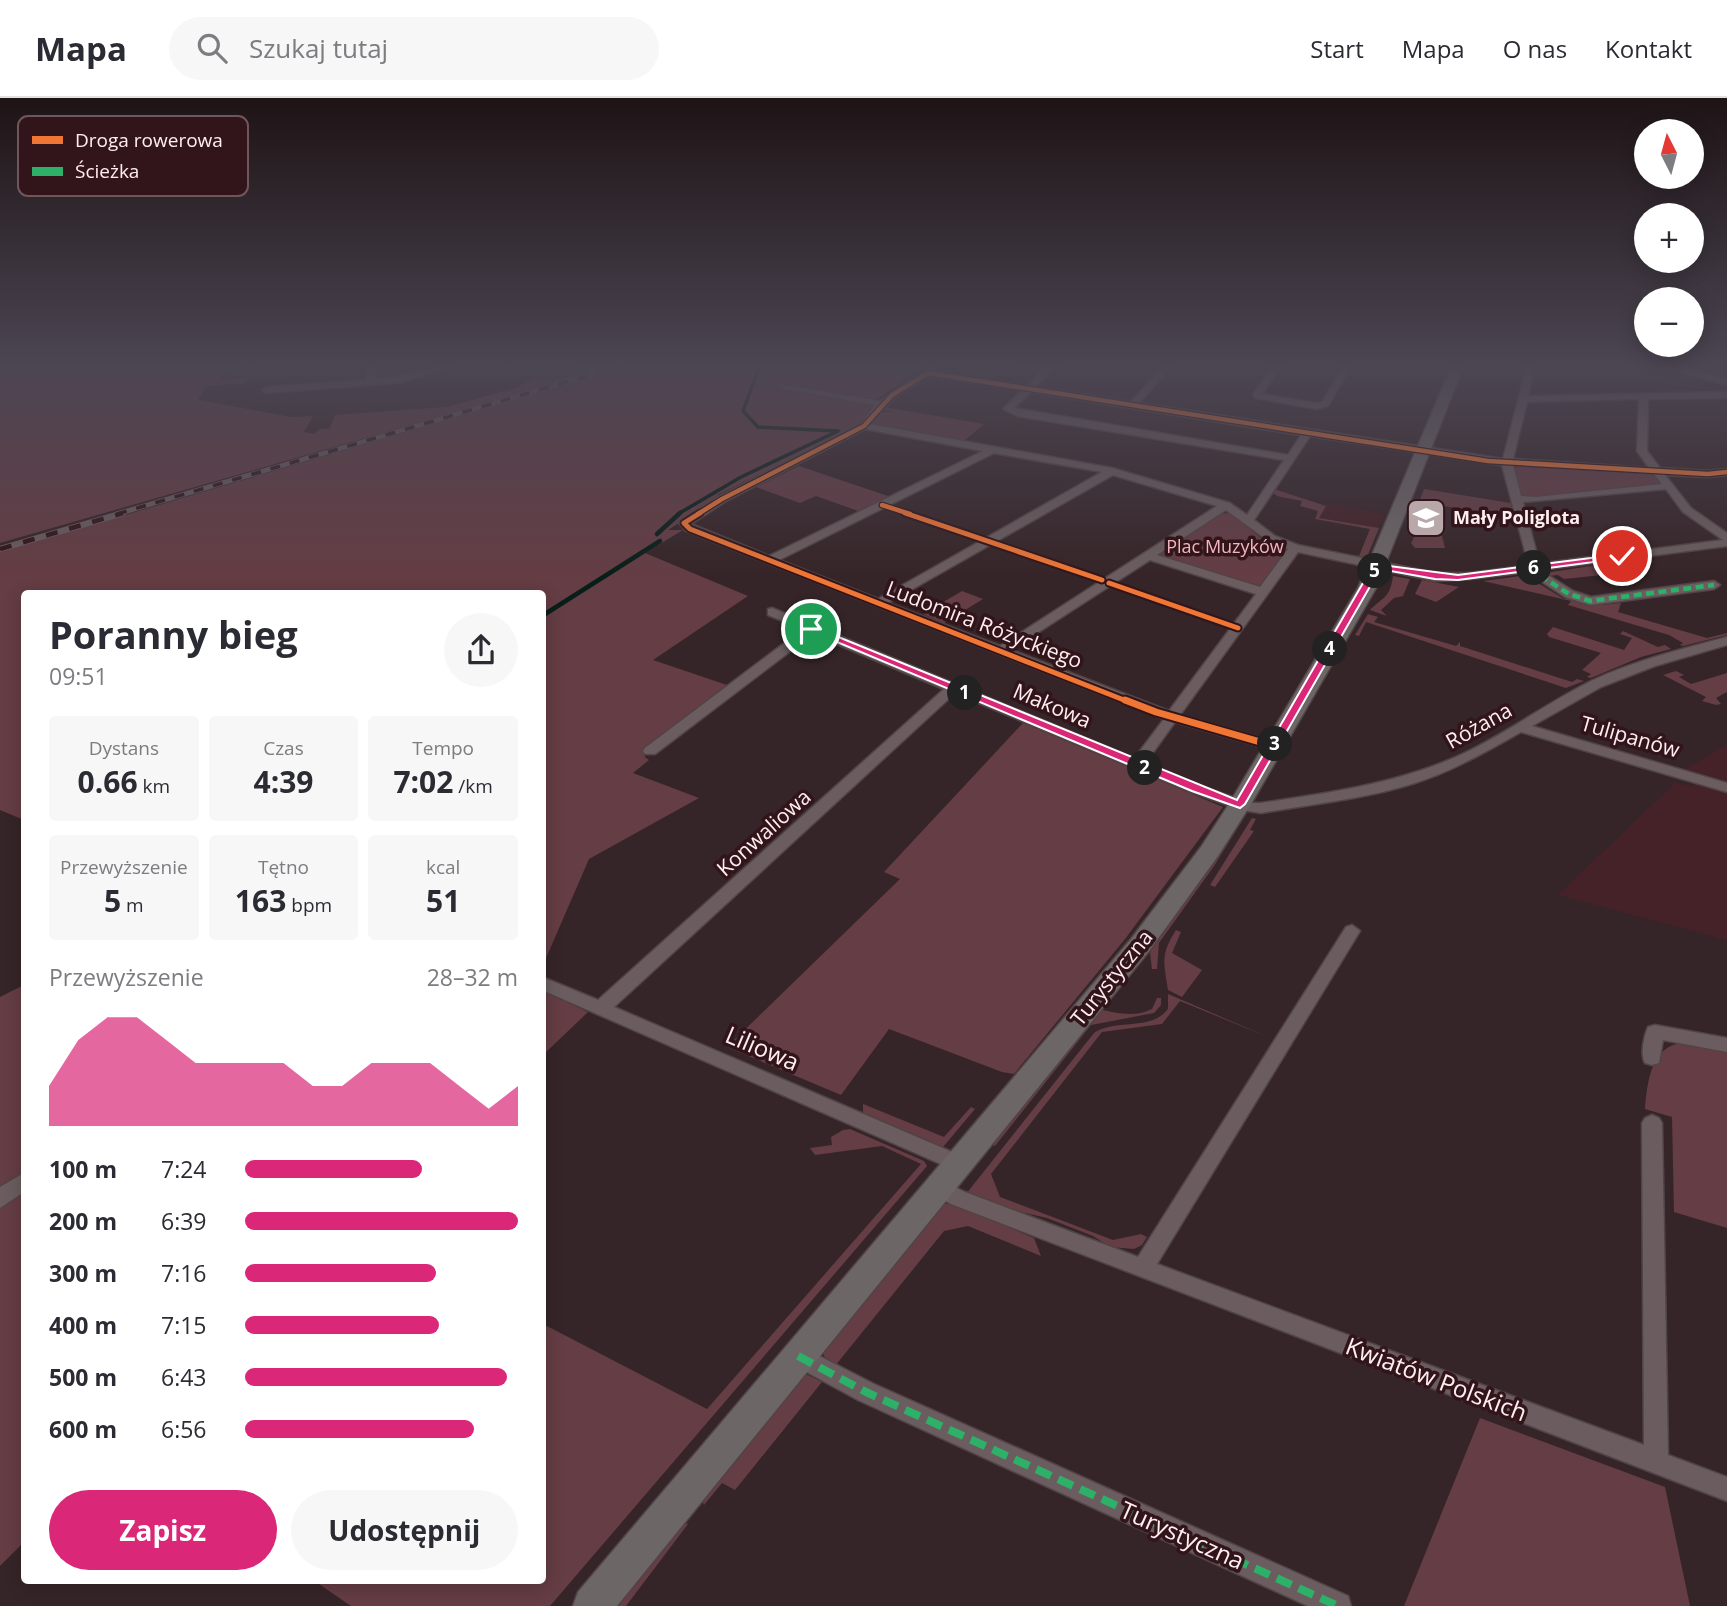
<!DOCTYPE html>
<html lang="pl">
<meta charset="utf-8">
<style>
:root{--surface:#fff;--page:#f7f7f7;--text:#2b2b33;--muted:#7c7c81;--line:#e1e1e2;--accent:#db2777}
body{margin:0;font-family:"Open Sans",sans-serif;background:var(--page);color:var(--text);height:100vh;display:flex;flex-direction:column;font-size:26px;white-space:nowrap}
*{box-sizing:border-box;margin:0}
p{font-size:23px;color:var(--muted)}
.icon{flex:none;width:38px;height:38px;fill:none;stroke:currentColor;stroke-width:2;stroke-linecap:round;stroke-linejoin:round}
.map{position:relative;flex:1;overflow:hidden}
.side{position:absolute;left:21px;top:492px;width:525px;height:994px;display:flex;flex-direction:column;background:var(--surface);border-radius:7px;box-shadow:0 4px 18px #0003}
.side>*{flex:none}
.needle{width:46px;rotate:354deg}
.buttons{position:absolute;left:1634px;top:21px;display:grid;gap:14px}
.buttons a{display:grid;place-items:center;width:70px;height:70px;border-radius:50%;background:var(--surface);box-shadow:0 4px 18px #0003;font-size:35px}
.pin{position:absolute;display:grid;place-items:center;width:60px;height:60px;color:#fff;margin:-30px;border:4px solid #fff;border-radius:50%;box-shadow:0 2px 7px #0007}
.km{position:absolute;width:35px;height:35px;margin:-18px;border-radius:50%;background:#222;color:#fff;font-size:19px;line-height:35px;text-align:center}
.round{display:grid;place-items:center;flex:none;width:74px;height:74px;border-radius:37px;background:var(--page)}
.summary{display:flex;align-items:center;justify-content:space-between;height:119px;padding:0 28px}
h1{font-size:38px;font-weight:700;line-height:52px}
.metrics{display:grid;grid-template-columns:repeat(3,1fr);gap:10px;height:119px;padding:7px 28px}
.metrics div{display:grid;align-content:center;border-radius:7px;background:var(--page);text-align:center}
.metrics b{font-size:30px;font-weight:700}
.metrics small{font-size:19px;font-weight:400}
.metrics p{font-size:19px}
.chart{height:196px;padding:14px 28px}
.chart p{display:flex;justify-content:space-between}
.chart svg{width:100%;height:126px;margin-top:7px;fill:var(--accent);opacity:.7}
.primary-button{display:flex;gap:14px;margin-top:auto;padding:14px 28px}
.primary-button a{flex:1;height:80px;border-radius:42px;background:var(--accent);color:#fff;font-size:28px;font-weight:700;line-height:80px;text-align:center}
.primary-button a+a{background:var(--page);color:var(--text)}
ul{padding:0 28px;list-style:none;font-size:23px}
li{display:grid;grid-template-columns:112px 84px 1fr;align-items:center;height:52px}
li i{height:18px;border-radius:9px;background:var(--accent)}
header{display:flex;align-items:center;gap:42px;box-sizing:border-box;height:98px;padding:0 35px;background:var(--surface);border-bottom:2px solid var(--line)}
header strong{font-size:33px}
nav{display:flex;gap:38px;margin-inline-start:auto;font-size:24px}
.search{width:490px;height:63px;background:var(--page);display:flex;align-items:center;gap:18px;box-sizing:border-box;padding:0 24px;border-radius:38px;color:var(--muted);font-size:26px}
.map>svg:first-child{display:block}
.built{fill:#442228}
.green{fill:#653d44}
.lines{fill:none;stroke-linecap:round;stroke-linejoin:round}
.stream-far1{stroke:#081f19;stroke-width:3.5}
.stream{stroke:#081f19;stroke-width:4.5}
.street-casing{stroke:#514446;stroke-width:3}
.secondary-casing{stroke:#514446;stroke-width:3}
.street{fill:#6b5d5f;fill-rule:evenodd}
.secondary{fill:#6d6667;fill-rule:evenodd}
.rail-far1-casing{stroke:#695c5e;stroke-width:5}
.rail-casing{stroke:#695c5e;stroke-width:6}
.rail-far1{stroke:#32151a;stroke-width:3.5;stroke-dasharray:10;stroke-linecap:butt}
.rail{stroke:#32151a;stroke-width:4.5;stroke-dasharray:12;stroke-linecap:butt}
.quiet-far1{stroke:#2db169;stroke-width:4.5;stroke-dasharray:8 4.5;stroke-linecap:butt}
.quiet{stroke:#2db169;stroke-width:8;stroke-dasharray:16 8;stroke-linecap:butt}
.cycleway-far2-casing{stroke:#32151a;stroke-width:7}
.cycleway-far1-casing{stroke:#32151a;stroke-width:9}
.cycleway-casing{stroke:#32151a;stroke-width:11}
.cycleway-far2{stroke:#f07635;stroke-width:4.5}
.cycleway-far1{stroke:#f07635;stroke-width:5}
.cycleway{stroke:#f07635;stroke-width:7}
.route{fill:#db2777;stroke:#fff;stroke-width:2}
.labels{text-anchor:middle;stroke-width:7;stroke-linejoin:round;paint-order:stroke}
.far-poi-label{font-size:18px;font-weight:bold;fill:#ffeef0;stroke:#32151a;text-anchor:start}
.far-park-label{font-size:18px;fill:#f3b5be;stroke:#32151a}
.street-label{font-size:21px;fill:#ffeef0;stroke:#32151a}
.near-street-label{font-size:24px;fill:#ffeef0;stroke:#32151a}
.key{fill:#32151a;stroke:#70565a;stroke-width:2}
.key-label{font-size:19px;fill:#ffeef0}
</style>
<header>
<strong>Mapa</strong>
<div class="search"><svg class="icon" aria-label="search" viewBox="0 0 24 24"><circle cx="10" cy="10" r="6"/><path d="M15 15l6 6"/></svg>Szukaj tutaj</div>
<nav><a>Start</a><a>Mapa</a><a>O nas</a><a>Kontakt</a></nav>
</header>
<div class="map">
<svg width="1727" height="1508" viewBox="0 0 1727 1508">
<rect width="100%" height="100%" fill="#362528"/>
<!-- built -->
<g class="built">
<path d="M1327,405L1385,416L1378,430L1318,420Z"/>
<path d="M1727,647V684L1685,671Z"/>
<path d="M1676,684L1689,688L1698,686L1727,694V842L1558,797Z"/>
</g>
<!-- green -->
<g class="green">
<path d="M0,267H235L232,273L222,274L219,283L248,279L244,285L206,288L198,302L291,319L313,318L304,334L314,336L320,331H329L335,317L447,309L519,289L533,280L554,283L588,273L575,267H619L0,445Z"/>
<path d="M632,267H935C909,288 881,303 859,328L717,397L720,399L668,432H683L645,455L748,498L653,562L730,588L644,652L645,659L649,662L633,675L699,700L589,761L543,867L542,495H24V722L0,712V454Z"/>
<path d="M884,309L984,326L965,342L971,344H965L872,326L870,324L876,315L892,314L884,312Z"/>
<path d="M799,368L888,398L897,397L861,414L816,398L800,405L756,389Z"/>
<path d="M1523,368L1646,375L1656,377L1662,385L1533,400L1521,397L1513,370Z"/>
<path d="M1274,391L1326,408L1319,420L1379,430L1367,459L1362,460L1345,456L1359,458L1370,431L1315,421L1318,413L1300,408L1302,403L1277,398L1272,394Z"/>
<path d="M1424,391L1511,405L1513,419L1419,404Z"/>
<path d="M1230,415L1283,458L1262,488L1258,489L1157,457L1218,416Z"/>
<path d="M1417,434L1442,438L1445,450H1415L1411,445Z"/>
<path d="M1623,463L1629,467L1622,468L1630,474L1564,481L1558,477L1549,478L1545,475Z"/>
<path d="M1535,476L1537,478L1530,480L1564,501L1570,499L1601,507L1621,505L1618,514L1707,540L1727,535V537L1683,548L1680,547L1683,545L1669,537L1568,507L1571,503L1483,483Z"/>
<path d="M1393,478L1410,481L1403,498L1394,500L1381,512L1387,518L1370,512C1384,498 1390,500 1393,478Z"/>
<path d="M1422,482L1459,489L1436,504L1415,496Z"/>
<path d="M962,493L983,501L944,525L923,516Z"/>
<path d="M1368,516L1378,519L1374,524L1456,548L1460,544V548L1572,584L1577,581L1584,583L1566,590L1366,524L1359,538L1355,537Z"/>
<path d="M1553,529L1624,552L1632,540L1620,536L1623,533L1658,549L1665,547L1671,551L1641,559L1591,580L1587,579L1591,576L1582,572L1601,555L1549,539L1547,536Z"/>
<path d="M1676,573L1684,577L1679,579L1691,586L1727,575V594L1716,600L1721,606L1716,607L1702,603L1706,599L1663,577Z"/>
<path d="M1023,625L1223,709L1125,841L1014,976L1002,974L889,931L841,997L727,949L900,781L884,774Z"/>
<path d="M1245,718L1214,768L1159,845L1157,871H1152L1150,855L1159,834Z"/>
<path d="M1252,720L1256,721L1250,732L1254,733L1215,789L1210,787Z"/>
<path d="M1176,832L1181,834L1172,855L1202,872L1182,899L1168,892C1164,864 1160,857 1176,832Z"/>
<path d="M24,887V1444L0,1468V899Z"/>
<path d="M543,893L588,914L543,957L542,893Z"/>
<path d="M1168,896L1268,939L1180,903L1162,926L1102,934L991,1076L1000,1099L1113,1142L1141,1136L1147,1139L1142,1147L1134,1151L1110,1149L1093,1138L1047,1120L1013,1112L966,1096L1094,935C1116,920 1150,934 1168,911Z"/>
<path d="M1157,900H1161V907L1154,915L1091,927L995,1048L989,1045L1098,911C1117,915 1134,920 1152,911Z"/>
<path d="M1683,945L1727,952V1130L1674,1114L1672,1019L1645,1011C1647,985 1651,947 1683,945Z"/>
<path d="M863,1006L944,1039L971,1009L975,1011L943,1049L863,1015Z"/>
<path d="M850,1031L924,1063L927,1068L550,1508H351L313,1482H542L543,1226L707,1311L921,1066L882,1048L815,1057L810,1050L832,1047L831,1039L843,1032Z"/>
<path d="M951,1105L1034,1140L1041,1158L968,1128L944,1133L835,1268L827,1264L821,1251L939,1107Z"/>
<path d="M799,1277H808L822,1284L735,1392L722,1385L704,1407L701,1400Z"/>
<path d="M1480,1320L1665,1389L1690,1508H1404Z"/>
<path d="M681,1423L688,1426L626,1508H607Z"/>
</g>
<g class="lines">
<!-- stream-far1 -->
<g class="stream-far1">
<path d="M921,272L928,267"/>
<path d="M902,286L917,274"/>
<path d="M877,304L898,289"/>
<path d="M678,416L741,379L838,333L758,329L743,313L760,267"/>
</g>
<!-- stream -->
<g class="stream">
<path d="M657,436L680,415"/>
<path d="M542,518L660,443"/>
</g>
<!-- street casing -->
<g class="street-casing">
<g id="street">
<path d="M368,267H376L375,281C403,279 430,267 457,267L398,285L266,295L262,292L266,289L366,282Z"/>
<path d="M1021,267H1057L1035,289L1131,304L1164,267H1173L1139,305L1503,361L1527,267H1535L1528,298L1727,294V300L1648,301L1647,353L1660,370L1708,373L1727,371V377L1708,379L1665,377L1691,410L1727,435V448L1540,472L1573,493L1591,499L1714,483L1720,487L1714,491L1590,507L1565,499L1527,474L1470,481L1435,483L1298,454L1180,617L1279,645L1281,648L1279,651H1269L1175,624L1149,660L1144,661L1137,657L1164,621L686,433L679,425L718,399L861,326L875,307L783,291L779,288L780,286L880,303L907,283L928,272L1027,288L1042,272ZM929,278L1022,292L1003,311L1017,318L1284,362L1247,417L1230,405L1112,370L870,326L895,299ZM1031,294L1301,337L1288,357L1014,310ZM1639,301L1637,353L1649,370L1513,361L1527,304ZM865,331L983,353L769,458L691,426L726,403ZM1310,338L1502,367L1527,461L1532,467L1470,475H1435L1298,447L1275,438L1254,422ZM994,355L1102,374L878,501L779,462ZM1513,367L1654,376L1662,386L1536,399L1521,398ZM1113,377L1217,408L1000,548L888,505ZM1666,391L1683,414L1723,442L1544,465L1538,460L1523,404ZM1226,412L1267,442L1288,451L1260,489L1157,457ZM1150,462L1256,496L1169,613L1011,552Z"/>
<path d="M1274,267H1282L1262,296L1316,305L1322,304L1344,267H1352L1328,308L1316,311L1255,300L1253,296Z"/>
<path d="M1655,267H1669L1727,281V287Z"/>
<path d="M772,510L1201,688L1249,705H1261C1328,695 1394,686 1456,659C1503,638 1545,606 1591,583C1633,563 1681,551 1727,539V547L1655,568L1601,589L1532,628L1727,685V694L1521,634C1487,653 1453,673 1415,685C1365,701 1312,706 1261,715L1242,712L1191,694L955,595L614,909L966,1060L969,1066L966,1072L959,1074L542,892V879L598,902L944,591L813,536L655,656H645L643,653L645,650L803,531L768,517V511Z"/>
<path d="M1352,827L1360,833L1157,1166L1644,1347L1642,1025L1645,1020L1652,1017L1659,1020L1662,1025L1668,1357L1727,1379V1403L951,1106L933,1096L930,1090L933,1084L940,1082L965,1094L1138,1159L1346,829Z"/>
<path d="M1655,927L1727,940V954L1663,942L1659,965L1652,967L1645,965C1640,956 1644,938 1648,929Z"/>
<path d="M24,1075V1094L0,1110V1089Z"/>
<path d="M798,1247L874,1286L1348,1498L1351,1508H1308L858,1302L790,1265L786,1258L790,1251Z"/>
</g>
</g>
<!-- secondary casing -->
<g class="secondary-casing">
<path id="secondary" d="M1452,267H1464L1376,490L1251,706L1218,758L1149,853L617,1508H573L578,1494L1131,841L1201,749L1229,706L1358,490Z"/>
</g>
<!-- street -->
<use href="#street" class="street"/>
<!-- secondary -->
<use href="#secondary" class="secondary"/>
<!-- rail-far1 casing -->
<g class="rail-far1-casing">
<path id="rail-far1" d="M117,416L624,267"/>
</g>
<!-- rail casing -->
<g class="rail-casing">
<path id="rail" d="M0,451L123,415"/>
</g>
<!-- rail-far1 -->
<use href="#rail-far1" class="rail-far1"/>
<!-- rail -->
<use href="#rail" class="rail"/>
<!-- quiet-far1 -->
<path class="quiet-far1" d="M1530,471L1569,496L1590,503L1714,487"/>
<!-- quiet -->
<path class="quiet" d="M798,1258L866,1294L1338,1508"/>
<!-- cycleway-far2 casing -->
<g class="cycleway-far2-casing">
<g id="cycleway-far2">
<path d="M882,407L910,416"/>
<path d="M698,416L722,401L864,328L892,297L928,275L1488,363L1708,376L1727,374"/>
</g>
</g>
<!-- cycleway-far1 casing -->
<g class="cycleway-far1-casing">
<g id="cycleway-far1">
<path d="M700,415L684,425L690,431L1129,604"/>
<path d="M905,415L1102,482"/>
<path d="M1109,485L1238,530"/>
</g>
</g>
<!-- cycleway casing -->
<g class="cycleway-casing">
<path id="cycleway" d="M1125,602L1156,614L1274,648"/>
</g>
<!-- cycleway-far2 -->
<use href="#cycleway-far2" class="cycleway-far2"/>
<!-- cycleway-far1 -->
<use href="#cycleway-far1" class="cycleway-far1"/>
<!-- cycleway -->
<use href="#cycleway" class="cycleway"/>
</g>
<!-- sky -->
<linearGradient id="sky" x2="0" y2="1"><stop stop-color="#1e1416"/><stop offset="0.56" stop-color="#4c4653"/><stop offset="1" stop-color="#4c4653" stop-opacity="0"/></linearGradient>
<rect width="1727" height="478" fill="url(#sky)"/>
<!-- route -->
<path class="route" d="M1622,456L1624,460L1458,482L1435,481L1380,471L1245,706L1240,710L1192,693L806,531L814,529L1237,702L1374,466L1458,477Z"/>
<!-- icons -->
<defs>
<g id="school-square" transform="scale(2.0125)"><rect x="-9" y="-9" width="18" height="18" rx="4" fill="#b9a8aa" stroke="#32151a"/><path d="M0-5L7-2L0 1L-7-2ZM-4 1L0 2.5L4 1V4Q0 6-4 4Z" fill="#fff"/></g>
</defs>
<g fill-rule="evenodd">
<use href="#school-square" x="1426" y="420"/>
</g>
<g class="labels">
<!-- far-poi labels -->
<g class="far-poi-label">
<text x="1453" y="426">Mały Poliglota</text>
</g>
<!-- far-park labels -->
<g class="far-park-label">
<text x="1225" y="455">Plac Muzyków</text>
</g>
<!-- street labels -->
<g class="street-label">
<text transform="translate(984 527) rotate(21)" y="7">Ludomira Różyckiego</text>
<text transform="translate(1052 608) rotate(23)" y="7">Makowa</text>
<text transform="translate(1479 628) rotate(-29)" y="7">Różana</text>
<text transform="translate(1630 639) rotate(16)" y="7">Tulipanów</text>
<text transform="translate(764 735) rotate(-42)" y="7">Konwaliowa</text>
<text transform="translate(1112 880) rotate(-51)" y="7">Turystyczna</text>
</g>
<!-- near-street labels -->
<g class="near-street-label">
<text transform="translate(762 951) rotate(23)" y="8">Liliowa</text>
<text transform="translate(1436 1282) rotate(21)" y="8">Kwiatów Polskich</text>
<text transform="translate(1182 1438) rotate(24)" y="8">Turystyczna</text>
</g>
</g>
<!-- legend -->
<rect x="18" y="18" width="230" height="80" rx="10" class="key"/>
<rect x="32" y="38" width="31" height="8" fill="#f07635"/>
<rect x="32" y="69" width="31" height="9" fill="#2db169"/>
<g class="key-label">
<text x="75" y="49">Droga rowerowa</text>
<text x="75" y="80">Ścieżka</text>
</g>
</svg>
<div class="buttons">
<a><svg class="needle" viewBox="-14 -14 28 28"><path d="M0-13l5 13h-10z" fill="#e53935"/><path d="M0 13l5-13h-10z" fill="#7c7c81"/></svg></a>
<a>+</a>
<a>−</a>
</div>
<div class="pin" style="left:811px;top:531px;background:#1e9e55"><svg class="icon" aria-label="arrive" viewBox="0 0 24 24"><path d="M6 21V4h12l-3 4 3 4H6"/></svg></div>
<div class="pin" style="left:1622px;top:458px;background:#d93025"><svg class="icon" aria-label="check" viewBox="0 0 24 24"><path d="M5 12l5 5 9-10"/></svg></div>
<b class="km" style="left:965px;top:595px">1</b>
<b class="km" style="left:1145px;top:670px">2</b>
<b class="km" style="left:1275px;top:646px">3</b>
<b class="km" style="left:1330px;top:551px">4</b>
<b class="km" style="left:1375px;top:473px">5</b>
<b class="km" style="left:1534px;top:470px">6</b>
<section class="side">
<div class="summary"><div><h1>Poranny bieg</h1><p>09:51</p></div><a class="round"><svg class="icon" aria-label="share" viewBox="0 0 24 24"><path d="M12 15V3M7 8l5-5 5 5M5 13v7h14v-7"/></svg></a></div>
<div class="metrics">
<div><p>Dystans</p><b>0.66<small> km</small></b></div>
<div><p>Czas</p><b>4:39</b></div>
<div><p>Tempo</p><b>7:02<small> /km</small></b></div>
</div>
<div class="metrics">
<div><p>Przewyższenie</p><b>5<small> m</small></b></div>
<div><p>Tętno</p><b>163<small> bpm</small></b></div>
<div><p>kcal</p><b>51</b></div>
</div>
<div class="chart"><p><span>Przewyższenie</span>28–32 m</p>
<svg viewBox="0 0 160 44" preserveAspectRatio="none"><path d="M0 44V30L10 14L20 6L30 6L40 14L50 22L60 22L70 22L80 22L90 30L100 30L110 22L120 22L130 22L140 30L150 38L160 30V44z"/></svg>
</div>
<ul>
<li><b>100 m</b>7:24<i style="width:65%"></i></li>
<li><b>200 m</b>6:39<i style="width:100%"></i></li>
<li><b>300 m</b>7:16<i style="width:70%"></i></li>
<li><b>400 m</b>7:15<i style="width:71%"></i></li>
<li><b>500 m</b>6:43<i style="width:96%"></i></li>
<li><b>600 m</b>6:56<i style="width:84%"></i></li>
</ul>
<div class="primary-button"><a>Zapisz</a><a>Udostępnij</a></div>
</section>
</div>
